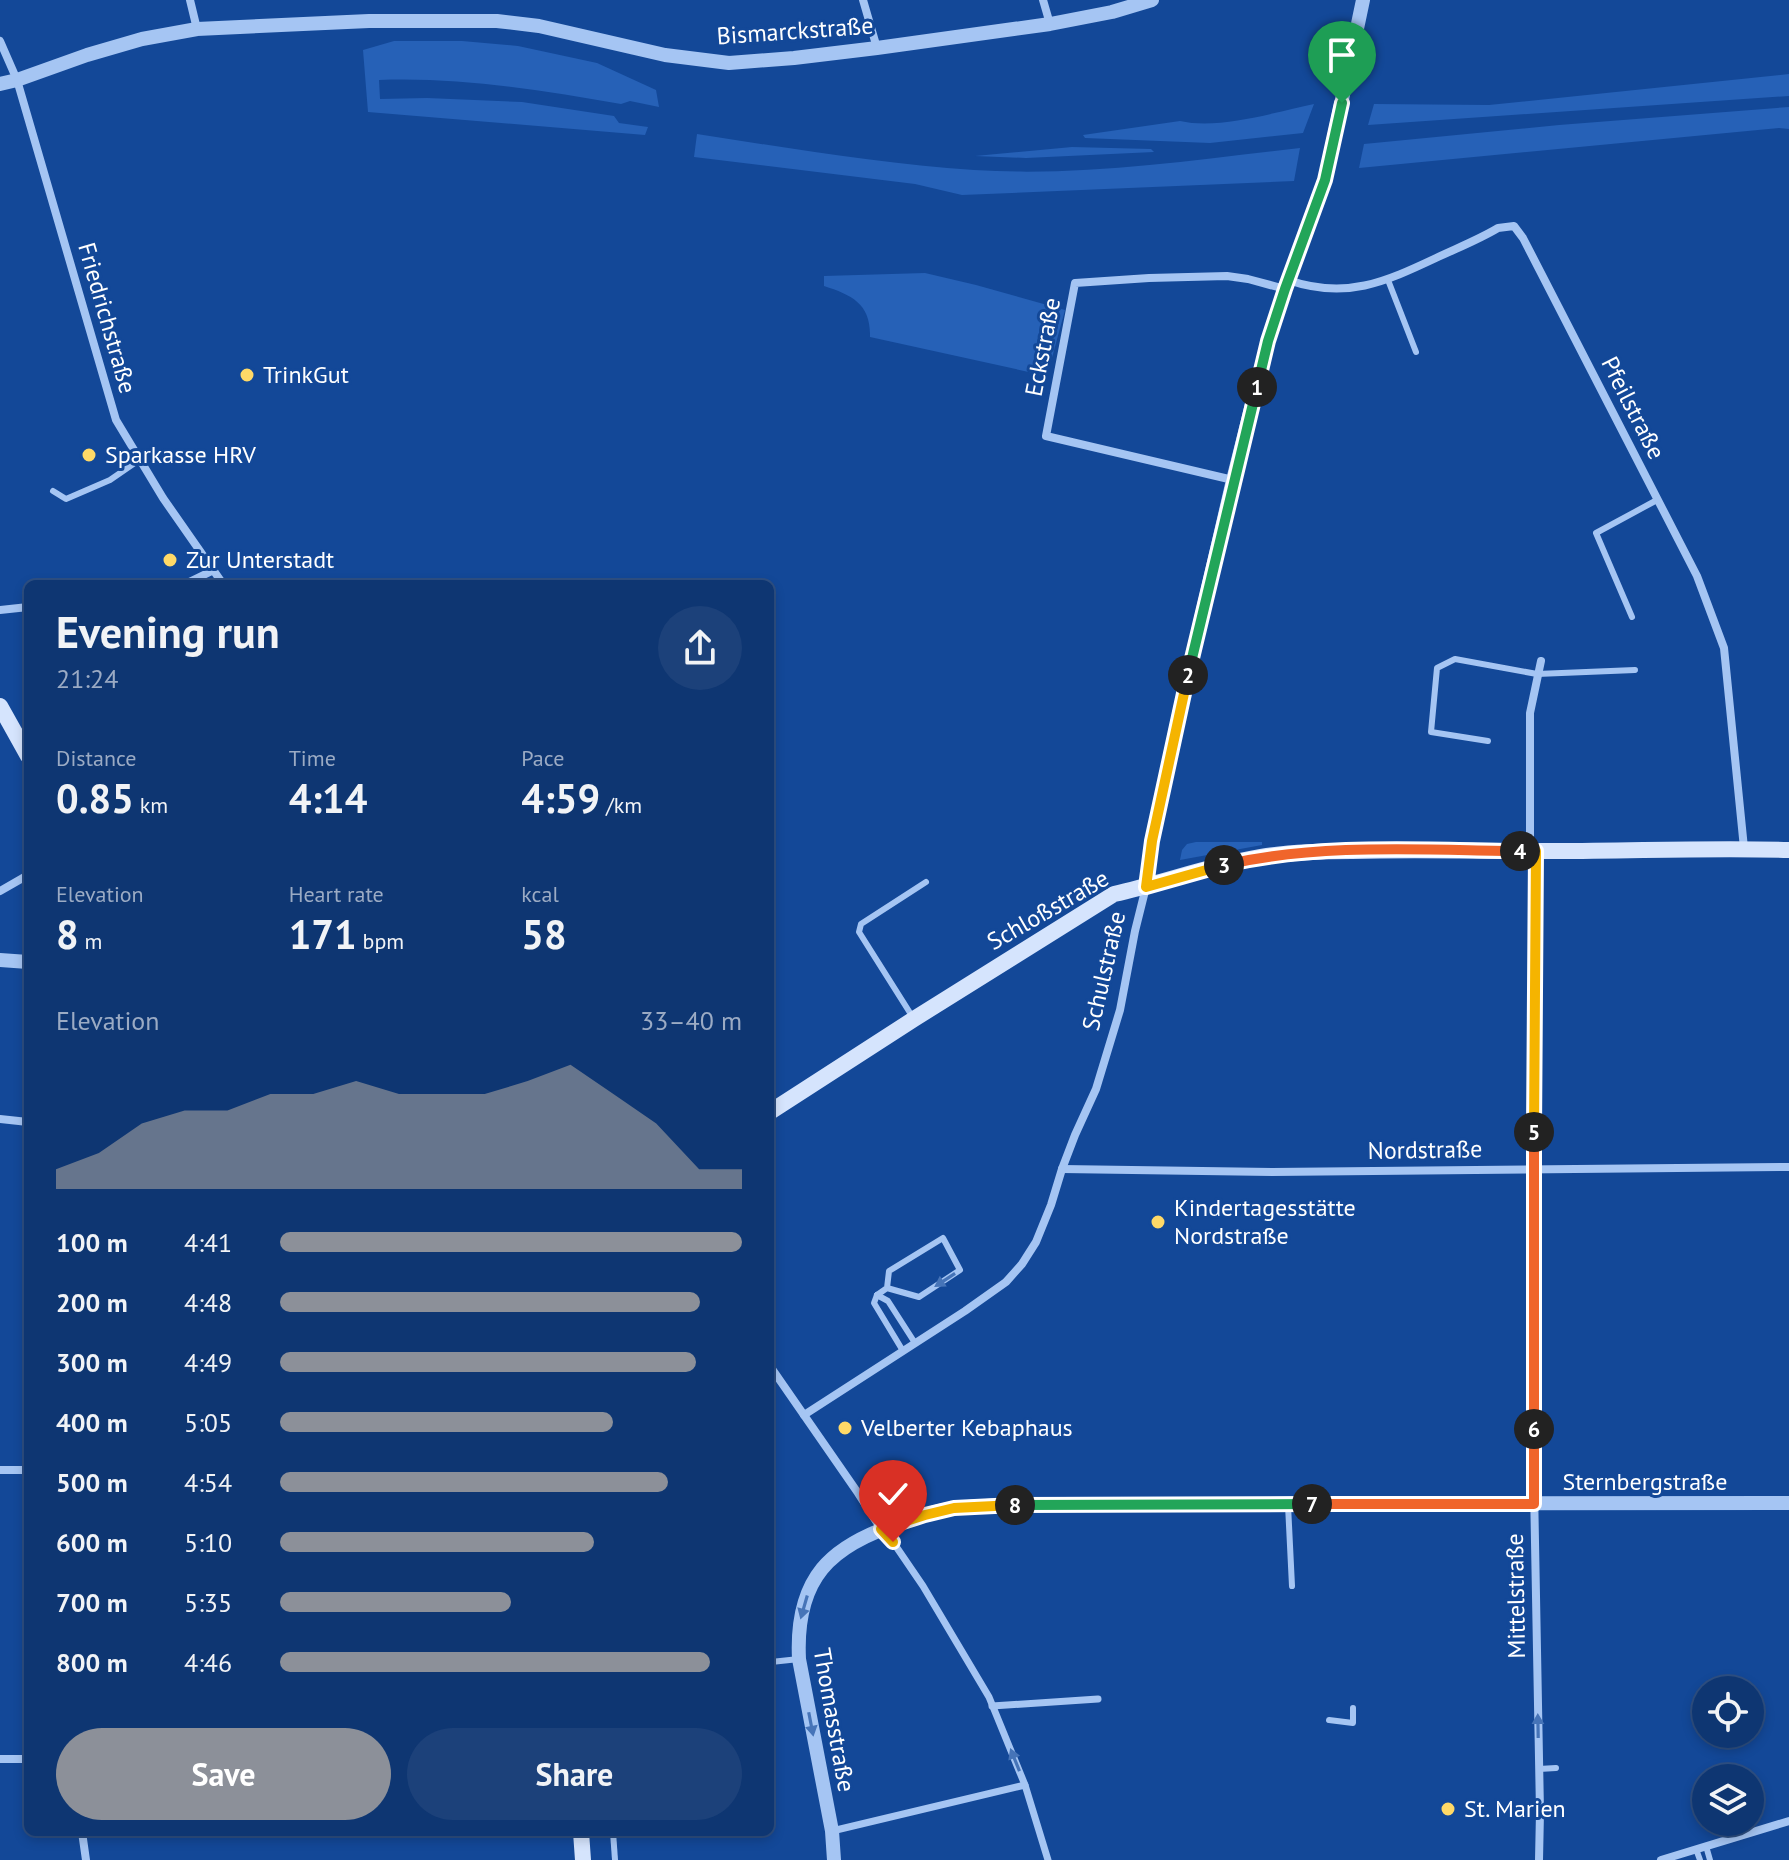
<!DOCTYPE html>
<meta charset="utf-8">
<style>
:root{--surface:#0e3672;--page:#1c417a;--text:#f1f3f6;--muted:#9babc4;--line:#2e5084;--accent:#8c9099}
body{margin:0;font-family:"PT Sans",sans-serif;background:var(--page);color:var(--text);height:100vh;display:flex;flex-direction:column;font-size:30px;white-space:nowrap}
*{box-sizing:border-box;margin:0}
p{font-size:26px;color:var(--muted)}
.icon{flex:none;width:44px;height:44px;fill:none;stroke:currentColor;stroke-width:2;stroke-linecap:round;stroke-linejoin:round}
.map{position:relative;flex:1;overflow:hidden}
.drawer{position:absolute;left:24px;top:580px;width:750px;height:1256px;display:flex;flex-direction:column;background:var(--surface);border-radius:12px;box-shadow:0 4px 12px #0003,0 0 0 2px var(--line)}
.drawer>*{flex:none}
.fabs{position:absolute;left:1692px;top:1676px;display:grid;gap:16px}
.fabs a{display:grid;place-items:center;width:72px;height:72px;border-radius:50%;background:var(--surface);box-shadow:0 4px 12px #0003,0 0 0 2px var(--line);font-size:40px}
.pin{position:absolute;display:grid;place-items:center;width:68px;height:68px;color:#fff;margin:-82px -34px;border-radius:50% 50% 50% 0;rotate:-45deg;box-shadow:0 0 8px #0007}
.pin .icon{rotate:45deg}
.km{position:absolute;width:40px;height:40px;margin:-20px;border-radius:50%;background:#222;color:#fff;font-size:22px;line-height:40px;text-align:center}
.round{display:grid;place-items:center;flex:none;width:84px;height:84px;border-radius:42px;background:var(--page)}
.summary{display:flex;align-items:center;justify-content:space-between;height:136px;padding:0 32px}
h1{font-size:44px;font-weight:800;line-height:60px}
.metrics{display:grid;grid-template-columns:repeat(3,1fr);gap:12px;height:136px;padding:8px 32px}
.metrics div{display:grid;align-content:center}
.metrics b{font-size:40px;font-weight:800}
.metrics small{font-size:22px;font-weight:400}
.metrics p{font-size:22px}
.chart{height:224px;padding:16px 32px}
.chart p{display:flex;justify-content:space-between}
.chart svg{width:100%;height:144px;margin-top:8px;fill:var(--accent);opacity:.7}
.action{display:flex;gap:16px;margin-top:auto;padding:16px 32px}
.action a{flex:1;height:92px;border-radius:48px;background:var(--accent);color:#fff;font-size:32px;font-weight:800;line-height:92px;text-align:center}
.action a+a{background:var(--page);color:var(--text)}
ul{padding:0 32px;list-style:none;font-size:26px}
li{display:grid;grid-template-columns:128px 96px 1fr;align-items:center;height:60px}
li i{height:20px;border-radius:10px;background:var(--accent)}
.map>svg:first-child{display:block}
.green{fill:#2661b7}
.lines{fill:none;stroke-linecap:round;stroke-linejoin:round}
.service{stroke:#a5c5f3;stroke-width:6}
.pedestrian{stroke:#a5c5f3;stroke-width:7}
.minor{stroke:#a5c5f3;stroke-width:8}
.tertiary{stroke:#a5c5f3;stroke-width:14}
.secondary{stroke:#d5e4fd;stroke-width:16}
.oneway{fill:#4674b8}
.split-1-casing{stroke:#fff;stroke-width:16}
.split-2-casing{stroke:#fff;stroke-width:16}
.split-3-casing{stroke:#fff;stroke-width:16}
.split-4-casing{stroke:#fff;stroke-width:16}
.split-5-casing{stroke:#fff;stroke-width:16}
.split-6-casing{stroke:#fff;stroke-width:16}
.split-7-casing{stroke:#fff;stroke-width:16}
.split-8-casing{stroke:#fff;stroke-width:16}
.split-9-casing{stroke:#fff;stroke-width:16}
.split-1{stroke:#22a559;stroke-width:10}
.split-2{stroke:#22a559;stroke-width:10}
.split-3{stroke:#f5b400;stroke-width:10}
.split-4{stroke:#f0652b;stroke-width:10}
.split-5{stroke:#f5b400;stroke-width:10}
.split-6{stroke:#f0652b;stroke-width:10}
.split-7{stroke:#f0652b;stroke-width:10}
.split-8{stroke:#22a559;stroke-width:10}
.split-9{stroke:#f5b400;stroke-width:10}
.poi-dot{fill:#ffd967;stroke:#134898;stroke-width:3}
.labels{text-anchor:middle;stroke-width:6;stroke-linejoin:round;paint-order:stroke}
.street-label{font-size:24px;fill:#fff;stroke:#134898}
.poi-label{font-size:24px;fill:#fff;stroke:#134898;text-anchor:start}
</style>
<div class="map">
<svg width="1789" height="1860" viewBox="0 0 1789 1860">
<rect width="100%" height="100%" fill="#134898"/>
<!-- green -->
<g class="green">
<path d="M394,41H462L518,46L597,63L656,90L659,107L630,101L621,104C542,90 460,77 379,80L380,99L427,98L522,102L614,116L619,123L648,127L645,135L368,112L363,50Z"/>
<path d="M1789,74V96L1368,125L1374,104L1489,105Z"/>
<path d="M1314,104L1303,133L1210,143L1085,138L1083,135L1180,121C1219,130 1275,112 1314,104Z"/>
<path d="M1789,107V129L1779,128L1359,168L1364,144L1559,125Z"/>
<path d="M697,134C789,148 881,164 974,170C1082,177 1192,160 1300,148L1294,181L962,195L915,184L694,157Z"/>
<path d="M1072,147L1151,149L1154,152L1026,158L975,156Z"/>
<path d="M925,273L976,285L1065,310L1047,376L870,337C871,304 852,295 824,286V276Z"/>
<path d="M1196,842H1262V845L1180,860L1182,850L1187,844Z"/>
</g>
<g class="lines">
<!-- service -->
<g class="service">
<path d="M1388,280L1416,352"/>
<path d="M53,491L66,499L110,480L139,460"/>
<path d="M1632,617L1596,533L1657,500"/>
<path d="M1488,741L1431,732L1437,668L1455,659L1537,674L1635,670"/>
<path d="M912,1016L859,932L861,924L926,882"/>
<path d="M877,1295L887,1288L889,1271L943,1238L960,1270L919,1297L887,1288"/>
<path d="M877,1295L874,1303L903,1351"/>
<path d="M877,1295L888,1301L915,1343"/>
<path d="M1288,1505L1292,1586"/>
<path d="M771,1662L799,1659"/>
<path d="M1329,1720L1353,1723V1708"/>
<path d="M1539,1769L1556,1768"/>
<path d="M613,1832L615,1860"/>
<path d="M1706,1846L1710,1860"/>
<path d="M1696,1849L1700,1860"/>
</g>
<!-- pedestrian -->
<g class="pedestrian">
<path d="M882,1530L893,1542L923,1586L989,1697L1025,1785L1048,1860"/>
<path d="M992,1706L1098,1699"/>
<path d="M832,1831L1025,1785"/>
</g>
<!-- minor -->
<g class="minor">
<path d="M190,0L197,29"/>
<path d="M863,0L877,48"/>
<path d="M1043,0L1050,24"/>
<path d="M0,41L17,80L116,420L163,498L223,584"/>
<path d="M1288,280C1346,300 1385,282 1436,258C1457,248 1478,240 1498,228L1514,226L1523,238L1697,576L1724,648L1744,848"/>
<path d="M1233,480L1046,436L1075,283L1149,278L1227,276L1248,279L1285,289"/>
<path d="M185,584L214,570"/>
<path d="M0,610L28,607"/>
<path d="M1530,851V713L1541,661"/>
<path d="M1536,851L1533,1169L1534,1488L1540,1812L1539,1860"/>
<path d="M0,891L28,875"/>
<path d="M0,1119L28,1122"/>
<path d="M1062,1169L1272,1172L1789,1167"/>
<path d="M770,1366L858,1493L881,1529"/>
<path d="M804,1415L965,1311L1006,1282L1022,1264L1036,1242L1051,1205L1062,1169L1075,1135L1096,1089L1120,1010L1135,931L1146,887"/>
<path d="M0,1470H28"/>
<path d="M0,1759H28"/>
<path d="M82,1832L86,1860"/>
<path d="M1661,1860L1789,1821"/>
</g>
<!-- tertiary -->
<g class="tertiary">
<path d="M0,84L17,80L87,55L142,39L197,29L369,21H497L539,26L665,55L729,63L794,58L877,48L1050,24L1112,12L1152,0"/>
<path d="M1146,887L1152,841L1180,710L1233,480L1268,341L1285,289L1325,180L1363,0"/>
<path d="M0,960L28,962"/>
<path d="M834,1860L832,1831L799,1659C795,1578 830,1545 903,1522C920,1516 938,1510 956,1508C984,1505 1013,1505 1042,1504L1789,1503"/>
</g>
<!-- secondary -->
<g class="secondary">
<path d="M0,706L28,756"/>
<path d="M770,1112L914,1019L1114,894C1163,883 1211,865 1261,857C1291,852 1321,851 1352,851C1412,849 1473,851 1534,851C1619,852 1704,847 1789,850"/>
<path d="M581,1832L583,1860"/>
</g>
</g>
<!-- one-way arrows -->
<defs><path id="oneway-solid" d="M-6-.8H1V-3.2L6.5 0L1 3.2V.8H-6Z" transform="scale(2)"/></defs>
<g class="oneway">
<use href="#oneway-solid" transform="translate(945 1280) rotate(147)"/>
<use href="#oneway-solid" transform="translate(804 1607) rotate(106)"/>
<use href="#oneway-solid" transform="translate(811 1724) rotate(79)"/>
<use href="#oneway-solid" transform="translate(1538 1726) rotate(-91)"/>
<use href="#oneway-solid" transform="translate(1015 1760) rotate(-112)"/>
</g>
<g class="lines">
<!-- split-1 casing -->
<g class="split-1-casing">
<path id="split-1" d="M1257,387L1268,341L1285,289L1325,180L1342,103"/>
</g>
<!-- split-2 casing -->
<g class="split-2-casing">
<path id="split-2" d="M1188,675L1257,387"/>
</g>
<!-- split-3 casing -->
<g class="split-3-casing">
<path id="split-3" d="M1188,675L1152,841L1146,887L1224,865"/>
</g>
<!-- split-4 casing -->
<g class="split-4-casing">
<path id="split-4" d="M1224,865C1321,843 1421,850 1520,851"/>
</g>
<!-- split-5 casing -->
<g class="split-5-casing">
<path id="split-5" d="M1520,851H1536L1534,1132"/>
</g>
<!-- split-6 casing -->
<g class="split-6-casing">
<path id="split-6" d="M1534,1132V1429"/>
</g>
<!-- split-7 casing -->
<g class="split-7-casing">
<path id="split-7" d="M1312,1504H1534V1429"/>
</g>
<!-- split-8 casing -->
<g class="split-8-casing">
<path id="split-8" d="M1015,1505L1312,1504"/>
</g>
<!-- split-9 casing -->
<g class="split-9-casing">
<path id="split-9" d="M893,1542L881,1529L925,1515L954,1508L1015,1505"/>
</g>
<!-- split-1 -->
<use href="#split-1" class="split-1"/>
<!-- split-2 -->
<use href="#split-2" class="split-2"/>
<!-- split-3 -->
<use href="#split-3" class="split-3"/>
<!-- split-4 -->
<use href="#split-4" class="split-4"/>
<!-- split-5 -->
<use href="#split-5" class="split-5"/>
<!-- split-6 -->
<use href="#split-6" class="split-6"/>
<!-- split-7 -->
<use href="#split-7" class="split-7"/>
<!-- split-8 -->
<use href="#split-8" class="split-8"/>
<!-- split-9 -->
<use href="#split-9" class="split-9"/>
</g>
<!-- markers -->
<g class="poi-dot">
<circle cx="247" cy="375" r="8"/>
<circle cx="89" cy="455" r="8"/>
<circle cx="170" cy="560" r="8"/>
<circle cx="1158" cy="1222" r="8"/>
<circle cx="845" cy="1428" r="8"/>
<circle cx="1448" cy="1809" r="8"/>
</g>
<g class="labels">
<!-- street labels -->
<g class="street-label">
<text transform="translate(795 31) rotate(-4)" y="8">Bismarckstraße</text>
<text transform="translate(107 318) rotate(74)" y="8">Friedrichstraße</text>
<text transform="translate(1043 347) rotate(-79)" y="8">Eckstraße</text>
<text transform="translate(1633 408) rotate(63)" y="8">Pfeilstraße</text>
<text transform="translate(1048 910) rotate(-30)" y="8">Schloßstraße</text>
<text transform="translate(1104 971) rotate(-77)" y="8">Schulstraße</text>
<text transform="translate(1425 1150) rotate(-1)" y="8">Nordstraße</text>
<text x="1645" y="1490">Sternbergstraße</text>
<text transform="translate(1516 1596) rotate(-91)" y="8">Mittelstraße</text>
<text transform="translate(834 1720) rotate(80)" y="8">Thomasstraße</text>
</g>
<!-- poi labels -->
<g class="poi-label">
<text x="263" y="383">TrinkGut</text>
<text x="105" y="463">Sparkasse HRV</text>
<text x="186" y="568">Zur Unterstadt</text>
<text x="1174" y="1216">Kindertagesstätte<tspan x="1174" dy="28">Nordstraße</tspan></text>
<text x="861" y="1436">Velberter Kebaphaus</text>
<text x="1464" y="1817">St. Marien</text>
</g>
</g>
</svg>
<div class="fabs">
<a><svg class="icon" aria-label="locate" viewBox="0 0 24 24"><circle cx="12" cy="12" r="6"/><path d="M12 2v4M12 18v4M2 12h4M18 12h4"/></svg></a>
<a><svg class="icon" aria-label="layers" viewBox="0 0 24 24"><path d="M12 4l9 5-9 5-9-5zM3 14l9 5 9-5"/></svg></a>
</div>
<div class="pin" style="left:1342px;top:103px;background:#1e9e55"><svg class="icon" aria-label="arrive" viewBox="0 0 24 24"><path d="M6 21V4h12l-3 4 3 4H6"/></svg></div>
<div class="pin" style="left:893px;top:1542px;background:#d93025"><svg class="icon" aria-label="check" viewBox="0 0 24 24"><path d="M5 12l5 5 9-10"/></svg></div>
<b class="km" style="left:1257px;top:387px">1</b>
<b class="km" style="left:1188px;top:675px">2</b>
<b class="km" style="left:1224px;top:865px">3</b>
<b class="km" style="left:1520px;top:851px">4</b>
<b class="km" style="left:1534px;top:1132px">5</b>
<b class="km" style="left:1534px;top:1429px">6</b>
<b class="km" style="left:1312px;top:1504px">7</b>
<b class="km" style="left:1015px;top:1505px">8</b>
<section class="drawer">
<div class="summary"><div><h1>Evening run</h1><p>21:24</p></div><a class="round"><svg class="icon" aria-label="share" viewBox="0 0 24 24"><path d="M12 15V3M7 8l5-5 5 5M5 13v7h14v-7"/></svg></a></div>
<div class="metrics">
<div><p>Distance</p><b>0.85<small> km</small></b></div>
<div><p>Time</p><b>4:14</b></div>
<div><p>Pace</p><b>4:59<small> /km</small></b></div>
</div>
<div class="metrics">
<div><p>Elevation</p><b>8<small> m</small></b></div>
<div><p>Heart rate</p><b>171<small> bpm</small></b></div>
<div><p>kcal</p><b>58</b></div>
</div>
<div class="chart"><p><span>Elevation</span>33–40 m</p>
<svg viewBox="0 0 160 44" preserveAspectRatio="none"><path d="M0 44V38L10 33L20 24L30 20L40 20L50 15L60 15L70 11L80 15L90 15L100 15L110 11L120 6L130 15L140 24L150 38L160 38V44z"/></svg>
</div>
<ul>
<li><b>100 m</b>4:41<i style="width:100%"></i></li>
<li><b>200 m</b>4:48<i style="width:91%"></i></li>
<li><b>300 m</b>4:49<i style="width:90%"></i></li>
<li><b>400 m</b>5:05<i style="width:72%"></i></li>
<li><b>500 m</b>4:54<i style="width:84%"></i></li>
<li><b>600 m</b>5:10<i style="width:68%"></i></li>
<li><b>700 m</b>5:35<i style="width:50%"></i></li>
<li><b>800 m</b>4:46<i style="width:93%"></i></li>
</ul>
<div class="action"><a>Save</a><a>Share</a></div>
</section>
</div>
